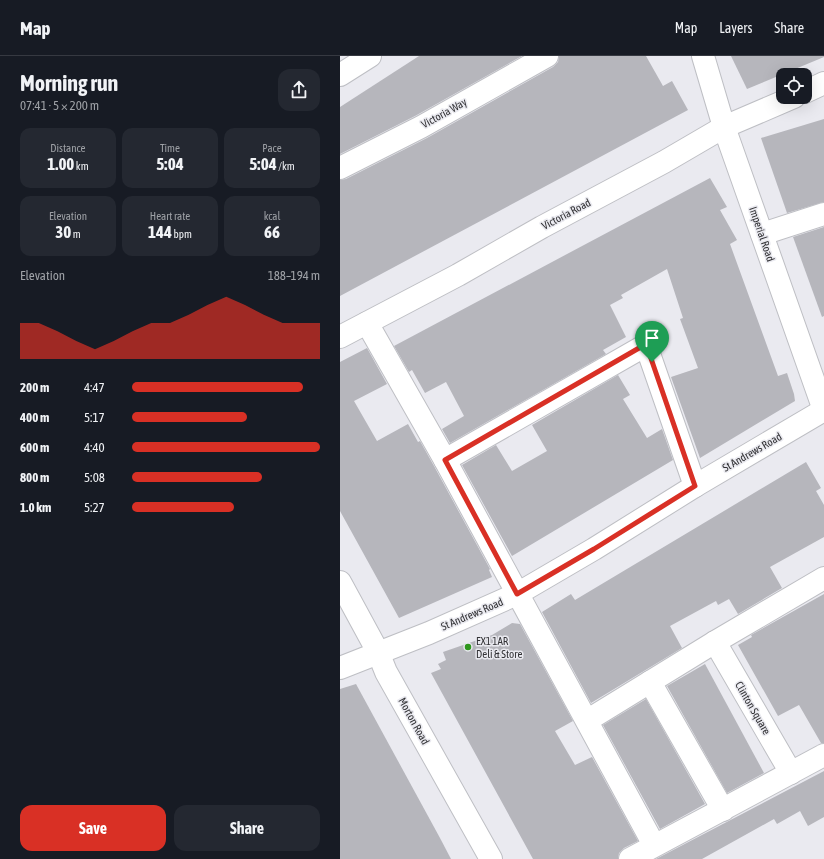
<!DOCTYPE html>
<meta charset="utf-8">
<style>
:root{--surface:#171b24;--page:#242831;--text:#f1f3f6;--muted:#9ea1a6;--line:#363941;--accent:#d93025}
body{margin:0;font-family:"Asap Condensed",sans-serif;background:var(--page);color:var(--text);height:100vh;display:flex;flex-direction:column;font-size:15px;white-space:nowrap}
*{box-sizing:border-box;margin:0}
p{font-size:13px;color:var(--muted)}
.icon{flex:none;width:22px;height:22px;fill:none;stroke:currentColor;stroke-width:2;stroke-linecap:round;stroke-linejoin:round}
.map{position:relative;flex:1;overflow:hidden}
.side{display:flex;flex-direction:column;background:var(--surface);width:340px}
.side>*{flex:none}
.controls{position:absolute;left:436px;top:12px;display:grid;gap:8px}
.controls a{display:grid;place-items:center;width:36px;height:36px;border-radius:8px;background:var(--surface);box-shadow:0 4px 16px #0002;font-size:20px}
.pin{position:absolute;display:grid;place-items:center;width:34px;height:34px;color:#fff;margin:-41px -17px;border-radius:50% 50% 50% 0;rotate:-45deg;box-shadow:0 0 4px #0007}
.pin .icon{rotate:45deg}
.round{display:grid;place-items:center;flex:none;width:42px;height:42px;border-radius:12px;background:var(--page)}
.summary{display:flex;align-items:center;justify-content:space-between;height:68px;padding:0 20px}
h1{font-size:22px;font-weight:700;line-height:30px}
.figures{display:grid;grid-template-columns:repeat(3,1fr);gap:6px;height:68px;padding:4px 20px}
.figures div{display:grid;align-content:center;border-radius:10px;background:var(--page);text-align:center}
.figures b{font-size:17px;font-weight:700}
.figures small{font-size:11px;font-weight:400}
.figures p{font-size:11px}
.chart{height:112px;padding:8px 20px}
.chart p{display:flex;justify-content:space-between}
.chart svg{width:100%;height:72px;margin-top:4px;fill:var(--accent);opacity:.7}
.primary-button{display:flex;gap:8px;margin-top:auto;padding:8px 20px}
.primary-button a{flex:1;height:46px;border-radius:12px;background:var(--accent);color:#fff;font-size:16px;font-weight:700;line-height:46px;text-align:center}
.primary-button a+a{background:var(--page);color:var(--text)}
ul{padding:0 20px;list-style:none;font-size:13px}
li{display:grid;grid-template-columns:64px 48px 1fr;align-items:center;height:30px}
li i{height:10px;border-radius:5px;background:var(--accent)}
header{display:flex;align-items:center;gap:24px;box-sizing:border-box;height:56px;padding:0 20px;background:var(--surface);border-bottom:1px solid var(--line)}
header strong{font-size:19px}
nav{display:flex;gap:22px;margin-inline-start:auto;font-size:14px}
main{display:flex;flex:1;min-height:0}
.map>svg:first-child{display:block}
.building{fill:#b6b6bc}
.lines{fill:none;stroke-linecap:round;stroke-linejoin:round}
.minor-casing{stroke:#bebfc4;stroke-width:24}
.minor{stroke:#fff;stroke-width:22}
.route-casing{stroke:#fff;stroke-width:8}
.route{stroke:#d93025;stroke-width:5}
.poi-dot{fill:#2f971e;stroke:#eaeaf0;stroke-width:1.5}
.labels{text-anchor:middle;stroke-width:3;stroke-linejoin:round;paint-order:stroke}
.street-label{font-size:11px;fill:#313134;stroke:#eaeaf0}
.poi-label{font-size:11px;fill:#313134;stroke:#eaeaf0;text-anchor:start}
</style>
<header>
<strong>Map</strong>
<nav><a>Map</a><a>Layers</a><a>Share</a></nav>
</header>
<main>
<section class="side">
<div class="summary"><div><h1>Morning run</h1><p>07:41 · 5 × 200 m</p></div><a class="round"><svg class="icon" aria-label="share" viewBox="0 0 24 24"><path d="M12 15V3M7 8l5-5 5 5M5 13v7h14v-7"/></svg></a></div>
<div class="figures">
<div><p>Distance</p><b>1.00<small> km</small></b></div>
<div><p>Time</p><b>5:04</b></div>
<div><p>Pace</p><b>5:04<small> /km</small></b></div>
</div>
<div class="figures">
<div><p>Elevation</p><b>30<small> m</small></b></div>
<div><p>Heart rate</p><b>144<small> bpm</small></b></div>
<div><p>kcal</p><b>66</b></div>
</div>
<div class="chart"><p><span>Elevation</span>188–194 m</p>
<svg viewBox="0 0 160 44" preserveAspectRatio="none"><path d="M0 44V22L10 22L20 27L30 33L40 38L50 33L60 27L70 22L80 22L90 17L100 11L110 6L120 11L130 17L140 22L150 22L160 22V44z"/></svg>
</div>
<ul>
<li><b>200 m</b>4:47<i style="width:91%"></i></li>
<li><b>400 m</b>5:17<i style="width:61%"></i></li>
<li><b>600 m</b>4:40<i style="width:100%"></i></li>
<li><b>800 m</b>5:08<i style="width:69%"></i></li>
<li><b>1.0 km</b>5:27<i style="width:54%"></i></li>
</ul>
<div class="primary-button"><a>Save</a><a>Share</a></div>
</section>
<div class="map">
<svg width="484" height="803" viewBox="0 0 484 803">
<rect width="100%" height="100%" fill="#eaeaf0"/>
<!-- building -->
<g class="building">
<path d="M79,0H182L75,60L0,98V51Z"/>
<path d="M219,0H306L323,30L332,25L348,54L0,240V124L6,123L87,82L213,11L218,6Z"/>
<path d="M391,0H484V1L407,33Z"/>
<path d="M484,63V146L447,157L421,82Z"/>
<path d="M370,122L387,151L380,154L397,184L390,188L438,320L447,317L454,338L455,345L360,402L331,321L358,312L340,263L343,262L327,213L281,239L283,242L270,249L286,281L263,294L266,298L110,387L102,373L124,360L106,326L85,337L72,314L69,316L54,290Z"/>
<path d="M484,171V260L482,261L453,181Z"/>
<path d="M27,292L47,328L14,345L37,385L68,368L78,386L80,385L94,410L150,513L149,514L152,521L59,562L0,455V306Z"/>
<path d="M278,319L290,339L283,343L307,382L322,373L333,404L172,500L122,409L156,389L172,415L207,395L192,369Z"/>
<path d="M466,406L481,432L476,435L484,449V481L430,511L442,532L398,558L389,543L378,549L376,545L330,570L342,592L251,647L202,556L231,538L235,544Z"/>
<path d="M484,538V687H481L459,649L438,660L398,589L412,581L411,579Z"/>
<path d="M172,567L180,568L233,665L215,675L235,709L252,701L298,785L284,792L279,797L278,803H193L91,617L101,613L98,608L106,604L103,596L152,579Z"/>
<path d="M365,608L424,717L387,737L327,630Z"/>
<path d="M16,628L100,782L111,803H0V633Z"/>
<path d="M306,643L365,748L320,773L263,669Z"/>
<path d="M484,715V761L468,770L460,755L437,768L434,763L362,803H316Z"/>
</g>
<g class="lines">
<!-- minor casing -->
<g class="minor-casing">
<g id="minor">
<path d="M363,0L384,71L484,354"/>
<path d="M0,19L30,0"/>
<path d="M465,36L484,27"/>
<path d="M0,112L81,71L207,0"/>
<path d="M422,178L484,158"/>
<path d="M27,267L105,404L314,789"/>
<path d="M0,281L118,219L202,171L324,106L384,71L454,41"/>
<path d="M105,404L306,289L355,430"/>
<path d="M0,526L38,596L46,616L151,803"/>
<path d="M375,586L451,717"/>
<path d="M0,612L89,577L177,538L254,493L355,430L484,354"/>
<path d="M310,626L383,754"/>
<path d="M248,664L375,586L484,522"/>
<path d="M290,803L484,699"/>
</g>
</g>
<!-- minor -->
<use href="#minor" class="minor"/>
</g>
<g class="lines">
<!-- route casing -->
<g class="route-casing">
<path id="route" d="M306,288L355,430L254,493L177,538L105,404Z"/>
</g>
<!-- route -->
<use href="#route" class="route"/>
</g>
<!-- markers -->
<circle class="poi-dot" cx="128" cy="591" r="4"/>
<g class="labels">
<!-- street labels -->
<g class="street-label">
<text transform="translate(104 57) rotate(-29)" y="4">Victoria Way</text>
<text transform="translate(226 158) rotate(-28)" y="4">Victoria Road</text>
<text transform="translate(422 178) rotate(71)" y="4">Imperial Road</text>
<text transform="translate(412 396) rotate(-30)" y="4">St Andrews Road</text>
<text transform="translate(132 558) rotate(-23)" y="4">St Andrews Road</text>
<text transform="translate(413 652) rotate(60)" y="4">Clinton Square</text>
<text transform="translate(74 665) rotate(61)" y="4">Morton Road</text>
</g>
<!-- poi labels -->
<g class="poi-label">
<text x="136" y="589">EX1 1AR<tspan x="136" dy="13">Deli &amp; Store</tspan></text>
</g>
</g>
</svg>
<div class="controls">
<a><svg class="icon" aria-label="locate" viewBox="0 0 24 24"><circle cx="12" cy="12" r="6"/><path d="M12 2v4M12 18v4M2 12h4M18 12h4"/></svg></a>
</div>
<div class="pin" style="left:312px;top:306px;background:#1e9e55"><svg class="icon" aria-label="arrive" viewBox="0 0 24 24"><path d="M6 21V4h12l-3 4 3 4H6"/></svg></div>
</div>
</main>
